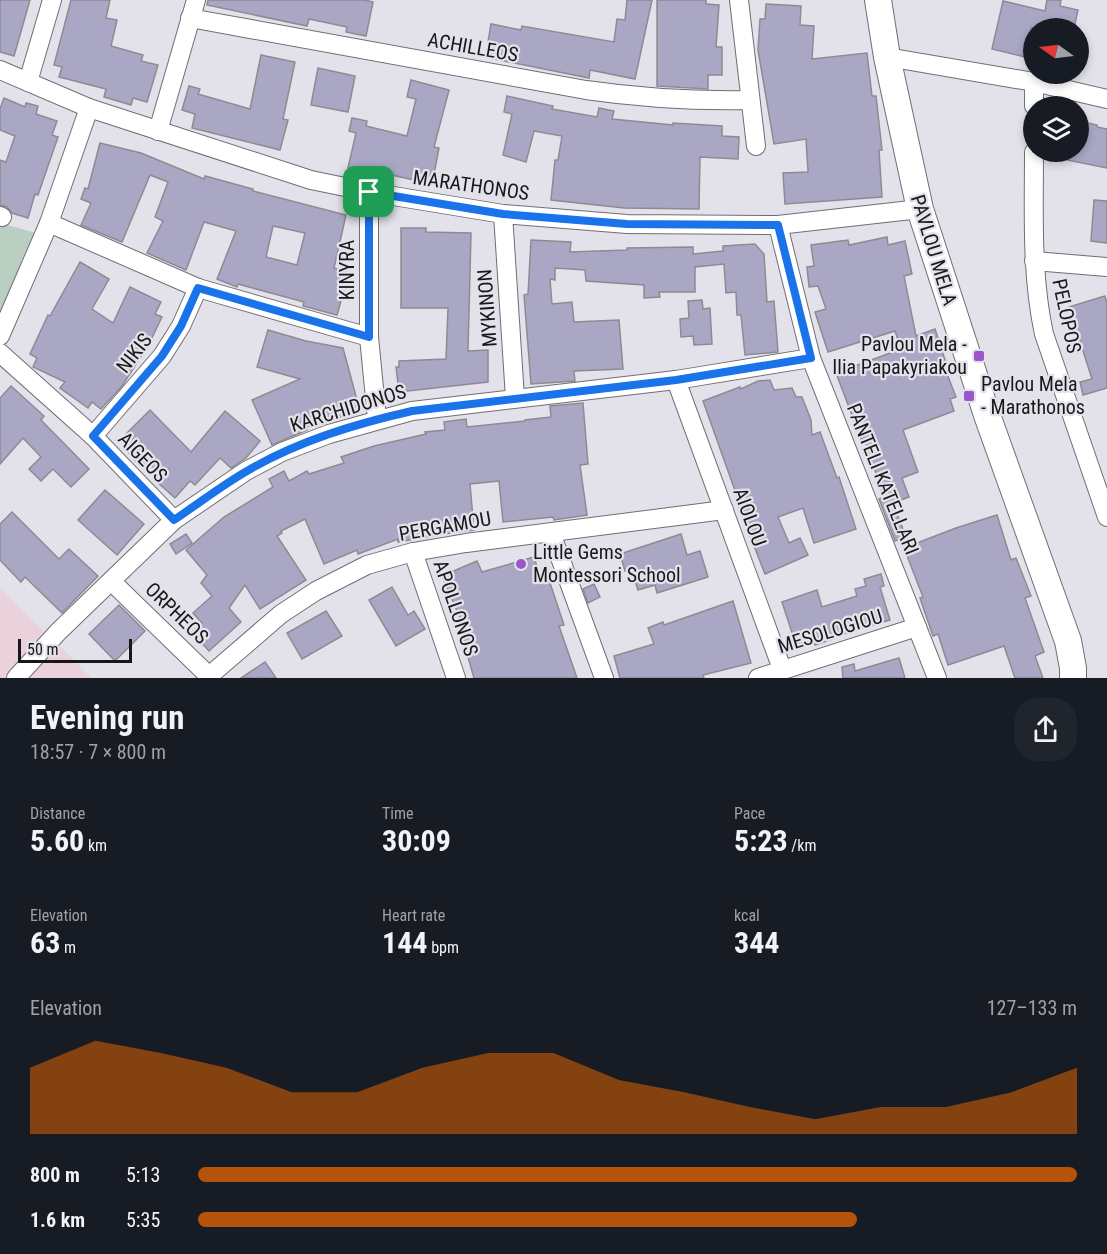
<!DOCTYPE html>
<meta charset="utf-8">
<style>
:root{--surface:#171b24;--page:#20242c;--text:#f1f3f6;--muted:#9ea1a6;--accent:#b45309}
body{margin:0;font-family:"Roboto Condensed",sans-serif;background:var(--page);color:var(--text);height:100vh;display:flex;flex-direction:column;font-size:22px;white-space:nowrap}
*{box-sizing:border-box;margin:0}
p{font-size:20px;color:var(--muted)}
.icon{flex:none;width:33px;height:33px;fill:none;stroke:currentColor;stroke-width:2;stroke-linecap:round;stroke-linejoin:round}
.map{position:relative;height:678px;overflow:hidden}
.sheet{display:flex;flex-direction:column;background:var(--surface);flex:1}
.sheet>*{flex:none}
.needle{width:39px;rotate:284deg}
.tools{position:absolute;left:1023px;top:18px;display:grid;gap:12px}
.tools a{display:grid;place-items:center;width:66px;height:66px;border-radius:50%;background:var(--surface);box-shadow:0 3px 9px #0003;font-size:30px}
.scale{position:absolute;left:18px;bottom:15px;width:114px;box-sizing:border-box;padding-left:6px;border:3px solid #18171a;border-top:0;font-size:16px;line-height:21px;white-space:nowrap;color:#18171a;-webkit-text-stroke:4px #e3e2ea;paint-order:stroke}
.pin{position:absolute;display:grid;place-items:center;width:51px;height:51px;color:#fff;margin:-26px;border-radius:12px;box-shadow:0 3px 9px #0006}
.round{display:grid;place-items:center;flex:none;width:63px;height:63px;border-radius:24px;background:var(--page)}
.summary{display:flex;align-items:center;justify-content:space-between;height:102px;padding:0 30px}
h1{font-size:33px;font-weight:700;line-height:45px}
.metrics{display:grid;grid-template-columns:repeat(3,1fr);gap:9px;height:102px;padding:6px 30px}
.metrics div{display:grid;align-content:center}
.metrics b{font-size:30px;font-weight:700}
.metrics small{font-size:16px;font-weight:400}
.metrics p{font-size:16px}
.chart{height:168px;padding:12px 30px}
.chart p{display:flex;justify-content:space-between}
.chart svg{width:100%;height:108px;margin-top:6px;fill:var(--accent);opacity:.7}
ul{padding:0 30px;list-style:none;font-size:20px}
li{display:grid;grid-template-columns:96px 72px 1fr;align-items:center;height:45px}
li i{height:15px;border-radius:8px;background:var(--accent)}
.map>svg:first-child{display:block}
.commercial{fill:#ebd2da}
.green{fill:#bacfc1}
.building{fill:#aaa7c4;stroke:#8c8b93;stroke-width:1.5;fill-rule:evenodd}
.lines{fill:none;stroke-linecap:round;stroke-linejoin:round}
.street-casing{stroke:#6f6e75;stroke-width:20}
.secondary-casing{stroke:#6f6e75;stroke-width:28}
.street{stroke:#fff;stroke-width:18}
.secondary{stroke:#fff;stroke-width:26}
.route-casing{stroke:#fff;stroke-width:12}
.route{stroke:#1a73e8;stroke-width:8}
.poi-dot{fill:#9c56ca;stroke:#e3e2ea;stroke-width:2}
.labels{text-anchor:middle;stroke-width:4.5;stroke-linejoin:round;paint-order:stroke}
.street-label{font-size:20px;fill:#18171a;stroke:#e3e2ea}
.poi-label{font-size:20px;fill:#18171a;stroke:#e3e2ea;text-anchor:start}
</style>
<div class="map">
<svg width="1107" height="678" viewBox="0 0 1107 678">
<rect width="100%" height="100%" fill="#e3e2ea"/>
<!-- commercial -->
<path class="commercial" d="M0,589L72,658L91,678H0Z"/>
<!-- green -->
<path class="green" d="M0,223L36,233L0,311Z"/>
<!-- building -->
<g class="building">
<path d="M0,0H30L14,56L0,52Z"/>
<path d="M71,0H110L106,18L117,20L111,46L143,55L141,61L158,65L147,102L133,98L131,105L104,97L106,89L59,77L62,67L54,65Z"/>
<path d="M208,0H365L373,2L366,36L346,32L347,27L309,19L307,26L207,5Z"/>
<path d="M627,0H652L635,79L590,70L589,78L489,58L492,43L488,42L491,24L521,30L522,26L614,42L617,19L625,20Z"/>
<path d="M657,0H706V4L719,5L716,47H722V75H708V89L657,86Z"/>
<path d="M1047,0H1061L1060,6L1078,10L1074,28H1031L1025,57L992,49L1003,1L1045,11Z"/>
<path d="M766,4L801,6L800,25L814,26L812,59L867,53L872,96H876L882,150H879L882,197L785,204L783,173L808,172L806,139L774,144L758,50L760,19H765Z"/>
<path d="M261,55L295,62L283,119L288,120L280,150L192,128L195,114L182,110L189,86L200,89L198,94L250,109Z"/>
<path d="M318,68L355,76L348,112L311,105Z"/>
<path d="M411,80L449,90L434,147L439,148L432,184L387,174L386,177L348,168L356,133L349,131L352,118L367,121L366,126L407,136L416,99L407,97Z"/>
<path d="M507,96L553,106L552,109L597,117L599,108L614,111L612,119L673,125V123L722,126V136L739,137L738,159L700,157L699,209L624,208L551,200L555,160H558L562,136L534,131L526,162L503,155L512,114L504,112Z"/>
<path d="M4,98L25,107L26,103L38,106L36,114L57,121L52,135L58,137L38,195L35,194L28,218L12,213L7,207L0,205V160L6,162L15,136L0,130V109Z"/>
<path d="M1078,121L1097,125V127L1107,129V168L1052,157V152H1078Z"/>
<path d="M100,143L141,153L204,179L205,176L253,189V191L346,215L334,268L349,273L337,315L303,306L304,302L238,284L237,287L217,279L236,231L204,222L186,270L147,253L163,221L155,217L168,182L150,175L122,242L81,225L91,203L81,199L85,188L88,189ZM273,226L305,233L297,265L266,257Z"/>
<path d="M1094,200L1107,201V243L1091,241Z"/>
<path d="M401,228H426V232L471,233L468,351L488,350V382L399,392L396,367H399V361L446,359L448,308H401Z"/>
<path d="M887,237L888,245L905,241L912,274L904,276L916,336L935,329L947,366H944L956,397L950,399L954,411L903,430L918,472L902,478L909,497L893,503L906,537L895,541L879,499L884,497L864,438L861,439L836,373L901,349L895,331L828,352L815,312L826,309L818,286L809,287L807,267L814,266L811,245L848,240L849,245Z"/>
<path d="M531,240L571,242L570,252L627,250V248L693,247V254L723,251V246L755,244L764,254L767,302L774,301L778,352L745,355L741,315H737L736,292L726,293L724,264L695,267V292H659L660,297L644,298V285L586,281L585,270L555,268V280L550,279L552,304L572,302L574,322L619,320L623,369L574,371L575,381L531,384L524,295L528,294Z"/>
<path d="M80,262L109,279L92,309L113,323L130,287L161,302L155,314L162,317L148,346L122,386L101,409L92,402L88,408L60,388L65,382L33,367L37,358L30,354L48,315L50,316Z"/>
<path d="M1105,296L1107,303V388L1083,395L1080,382L1092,379L1069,307Z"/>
<path d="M702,300L703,309L710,308L712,344L694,345L693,336L681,337L680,319L689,318L688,301Z"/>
<path d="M268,330L306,341L343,348L357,400L354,413L306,427L307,430L272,445L252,400L300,379L257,367Z"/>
<path d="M770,380L774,390L792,388L796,397H802L811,420L812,435L820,432L837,478L839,477L856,529L814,543L803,508L778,517L789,543L800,538L808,555L765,574L736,500L738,499L703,401L740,387L741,389L758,381Z"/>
<path d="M11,386L44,416L41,420L89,469L71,487L53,469L41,481L29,469L41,457L23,438L0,464V398Z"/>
<path d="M583,403L588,464L580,465L587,515L554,520L553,517L503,522L499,481L470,484L474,530L443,534L398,542V539L358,554L357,550L324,564L305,519L281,531L282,533L277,536L306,580L260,609L245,585L229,608L241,622L209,651L192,632L202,623L193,613L212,596L201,583L207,575L186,550L224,517L273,487L269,479L284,471L289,481L307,471L309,474L344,463L341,457L374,446L426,434L425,432L445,430L444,422L466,419L467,427L525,421V420L551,417L550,406Z"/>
<path d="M150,410L191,452L225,411L260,441L246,458L231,468L220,458L195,485L190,481L175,498L157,482L169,469L139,465L127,451L126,434Z"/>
<path d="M105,490L144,524L117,555L78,520Z"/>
<path d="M12,512L59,559L69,549L98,576L62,613L25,577L21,582L0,560V524Z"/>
<path d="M997,515L1011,560L1016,558L1031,596L1025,598L1044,652L1035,656L1043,678H1015L1004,646L948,665L938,634L933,636L920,598L923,597L904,548L956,528Z"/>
<path d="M186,534L192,543L176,554L170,544Z"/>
<path d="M681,534L687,555L700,551L708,577L657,593L655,585L638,590L631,569L625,571L620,554Z"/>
<path d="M534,557L539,573L546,571L564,625L559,626L577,678H474L459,626L463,625L442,576L477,561L482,572Z"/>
<path d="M881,574L884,586L880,587L890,620L833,637V639L815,645L813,639L796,645L782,602L817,590L822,607L857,596L855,589L866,586L864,579Z"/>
<path d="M594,584L600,597L588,603L583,589Z"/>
<path d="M392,587L408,615L414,611L425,629L396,646L369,600Z"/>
<path d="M733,601L751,663L703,675L704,678H620L614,656L654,644L648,628L663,622L664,625Z"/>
<path d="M119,605L145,631L115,661L89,634Z"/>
<path d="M326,611L342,636L302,659L287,633Z"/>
<path d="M899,658L905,678H843L842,667L854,664L855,671Z"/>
<path d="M265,662L276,678H241Z"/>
</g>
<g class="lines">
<!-- street casing -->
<g class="street-casing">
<g id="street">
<path d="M739,0L756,146"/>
<path d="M190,18L586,90C641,98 695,101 750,100"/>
<path d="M887,57L1034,82L1107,99"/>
<path d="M0,70L89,108L311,180L369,192L503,214L627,224L778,225L920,209"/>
<path d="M28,82L52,0"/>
<path d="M1034,106V82"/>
<path d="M158,131L196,0"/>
<path d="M1034,152C1034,213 1031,274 1044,334L1107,517"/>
<path d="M369,192V337L377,419"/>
<path d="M503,214L515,398"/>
<path d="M0,216L2,217"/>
<path d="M49,223L198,288L369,337"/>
<path d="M778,225L811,358L937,678"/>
<path d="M1034,261L1107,267"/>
<path d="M0,336L49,223L89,108"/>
<path d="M0,353L93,436L174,520"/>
<path d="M676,380L782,669"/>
<path d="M93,436L162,356L181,326L198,288"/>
<path d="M551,533L604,678"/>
<path d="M413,552L456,678"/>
<path d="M111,581L211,678"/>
<path d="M209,676L281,614L316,591L367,565L413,552L466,543L724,510"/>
<path d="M16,678L58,632L174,520L246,471L282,452L329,434L412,411L676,380L811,358"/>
<path d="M758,678L917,627"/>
</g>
</g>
<!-- secondary casing -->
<g class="secondary-casing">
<path id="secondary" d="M878,0L887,57L920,209L987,415L1068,641L1073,668V678"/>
</g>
<!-- street -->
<use href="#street" class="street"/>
<!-- secondary -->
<use href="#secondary" class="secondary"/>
</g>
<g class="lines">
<!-- route casing -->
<g class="route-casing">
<path id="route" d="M369,192L503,214L627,224L778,225L811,358L676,380L412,411C355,424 298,441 247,471C221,486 198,504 174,520L93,436L162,356L181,326L198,288L369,337Z"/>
</g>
<!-- route -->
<use href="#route" class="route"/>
</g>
<!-- markers -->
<g class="poi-dot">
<rect x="973" y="350" width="12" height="12" rx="3"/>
<rect x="963" y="390" width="12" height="12" rx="3"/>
<circle cx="521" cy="564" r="6"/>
</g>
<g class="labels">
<!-- street labels -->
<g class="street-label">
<text transform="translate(473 47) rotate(10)" y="7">ACHILLEOS</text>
<text transform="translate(471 185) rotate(8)" y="7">MARATHONOS</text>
<text transform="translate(934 250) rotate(73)" y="7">PAVLOU MELA</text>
<text transform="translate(347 270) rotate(-90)" y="7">KINYRA</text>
<text transform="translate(487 308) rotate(-94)" y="7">MYKINON</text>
<text transform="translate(1067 316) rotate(78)" y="7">PELOPOS</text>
<text transform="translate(134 353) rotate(-52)" y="7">NIKIS</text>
<text transform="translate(348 408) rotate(-17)" y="7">KARCHIDONOS</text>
<text transform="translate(143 457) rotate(46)" y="7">AIGEOS</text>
<text transform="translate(883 479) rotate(68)" y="7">PANTELI KATELLARI</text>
<text transform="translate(750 517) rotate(70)" y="7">AIOLOU</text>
<text transform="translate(445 526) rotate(-10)" y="7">PERGAMOU</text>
<text transform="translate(456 608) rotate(71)" y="7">APOLLONOS</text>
<text transform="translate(177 613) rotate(44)" y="7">ORPHEOS</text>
<text transform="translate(830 631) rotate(-17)" y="7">MESOLOGIOU</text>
</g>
<!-- poi labels -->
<g class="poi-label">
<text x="967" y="351" text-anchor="end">Pavlou Mela -<tspan x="967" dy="23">Ilia Papakyriakou</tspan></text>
<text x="981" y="391">Pavlou Mela<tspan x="981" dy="23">- Marathonos</tspan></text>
<text x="533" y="559">Little Gems<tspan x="533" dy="23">Montessori School</tspan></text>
</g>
</g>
</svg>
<div class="tools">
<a><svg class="needle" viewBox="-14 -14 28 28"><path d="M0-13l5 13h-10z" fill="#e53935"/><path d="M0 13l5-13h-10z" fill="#9ea1a6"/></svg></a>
<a><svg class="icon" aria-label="layers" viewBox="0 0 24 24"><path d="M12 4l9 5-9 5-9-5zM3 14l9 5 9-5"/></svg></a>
</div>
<div class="scale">50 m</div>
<div class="pin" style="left:369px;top:192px;background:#1e9e55"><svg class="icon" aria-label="arrive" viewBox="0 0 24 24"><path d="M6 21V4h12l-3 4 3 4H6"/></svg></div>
</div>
<section class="sheet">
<div class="summary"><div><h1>Evening run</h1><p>18:57 · 7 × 800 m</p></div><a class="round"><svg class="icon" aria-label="share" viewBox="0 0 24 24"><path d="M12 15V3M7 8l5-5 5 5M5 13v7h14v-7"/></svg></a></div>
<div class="metrics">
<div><p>Distance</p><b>5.60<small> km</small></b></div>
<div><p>Time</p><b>30:09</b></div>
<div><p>Pace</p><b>5:23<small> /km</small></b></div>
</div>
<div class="metrics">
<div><p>Elevation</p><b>63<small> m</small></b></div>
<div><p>Heart rate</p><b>144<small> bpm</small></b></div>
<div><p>kcal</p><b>344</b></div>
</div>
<div class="chart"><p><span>Elevation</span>127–133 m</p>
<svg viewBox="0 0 160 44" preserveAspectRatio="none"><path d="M0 44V17L10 6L20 11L30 17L40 27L50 27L60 17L70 11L80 11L90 22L100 27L110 33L120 38L130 33L140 33L150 27L160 17V44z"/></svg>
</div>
<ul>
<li><b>800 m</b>5:13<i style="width:100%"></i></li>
<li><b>1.6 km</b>5:35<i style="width:75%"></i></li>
</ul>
</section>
